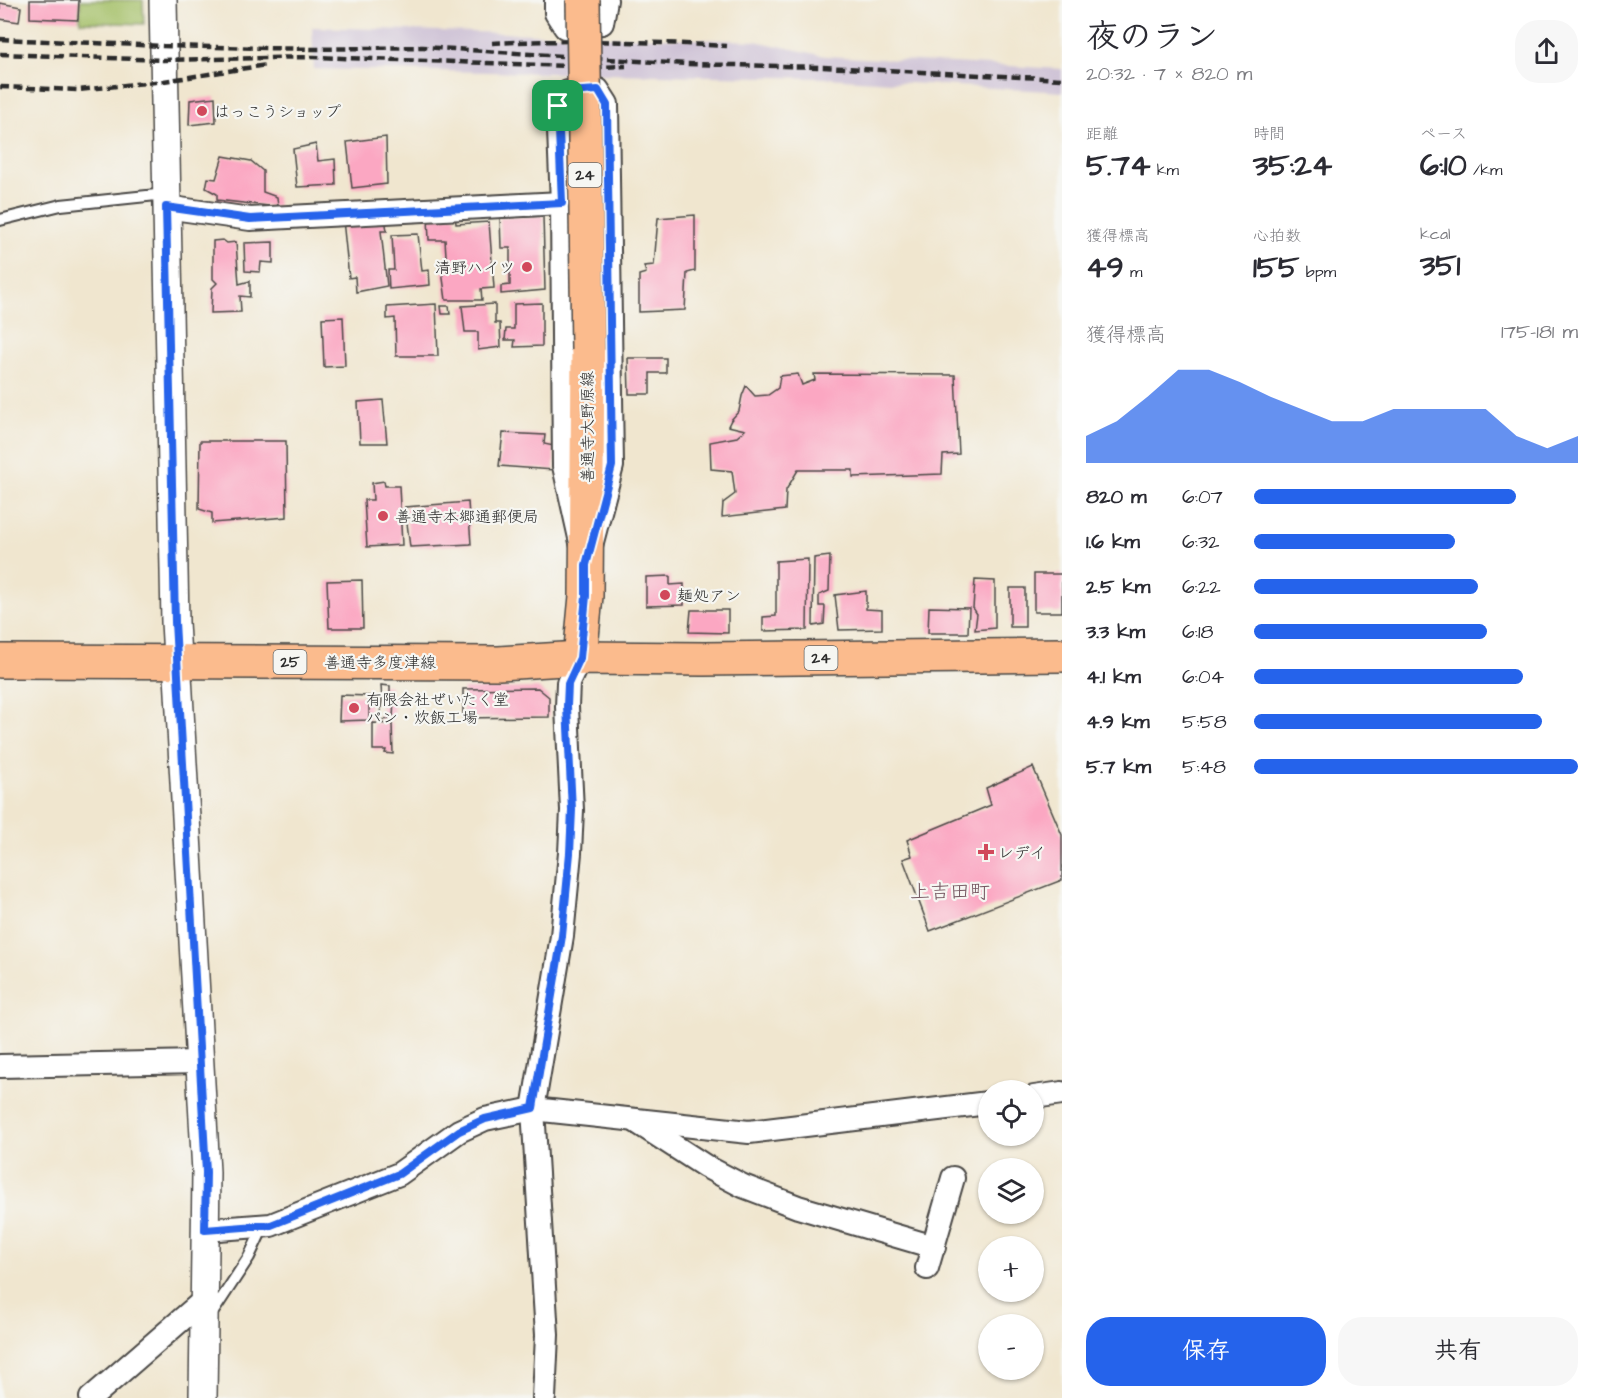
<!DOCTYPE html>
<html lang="ja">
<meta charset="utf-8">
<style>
:root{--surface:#fff;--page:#f7f7f7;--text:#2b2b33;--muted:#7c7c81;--accent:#2563eb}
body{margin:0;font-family:"Architects Daughter","Klee One",sans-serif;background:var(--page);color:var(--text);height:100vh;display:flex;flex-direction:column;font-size:22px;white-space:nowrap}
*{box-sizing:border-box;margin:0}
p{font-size:20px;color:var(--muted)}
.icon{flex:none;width:33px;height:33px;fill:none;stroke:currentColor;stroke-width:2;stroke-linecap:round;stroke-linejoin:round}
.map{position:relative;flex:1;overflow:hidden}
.details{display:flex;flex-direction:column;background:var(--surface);width:540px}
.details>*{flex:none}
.fabs{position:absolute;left:978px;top:1080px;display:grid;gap:12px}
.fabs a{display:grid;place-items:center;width:66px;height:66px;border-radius:50%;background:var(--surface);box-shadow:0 2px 4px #0004;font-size:30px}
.pin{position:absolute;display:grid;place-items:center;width:51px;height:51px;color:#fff;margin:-26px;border-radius:12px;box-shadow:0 3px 9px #0006}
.round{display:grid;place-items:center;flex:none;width:63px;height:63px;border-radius:24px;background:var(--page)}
.headline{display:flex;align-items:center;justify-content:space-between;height:102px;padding:0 24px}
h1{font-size:33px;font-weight:700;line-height:45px}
.stats{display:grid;grid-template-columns:repeat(3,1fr);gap:9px;height:102px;padding:6px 24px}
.stats div{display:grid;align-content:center}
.stats b{font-size:30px;font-weight:700}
.stats small{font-size:16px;font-weight:400}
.stats p{font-size:16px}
.chart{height:168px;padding:12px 24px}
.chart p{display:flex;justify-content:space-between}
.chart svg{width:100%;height:108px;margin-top:6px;fill:var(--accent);opacity:.7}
.button{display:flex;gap:12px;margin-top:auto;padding:12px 24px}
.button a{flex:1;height:69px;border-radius:24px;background:var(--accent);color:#fff;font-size:24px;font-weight:700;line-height:69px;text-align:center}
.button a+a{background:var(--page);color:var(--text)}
ul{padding:0 24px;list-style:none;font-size:20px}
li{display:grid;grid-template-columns:96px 72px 1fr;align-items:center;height:45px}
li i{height:15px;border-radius:8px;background:var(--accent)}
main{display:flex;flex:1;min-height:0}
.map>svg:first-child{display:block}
.industrial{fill:#ccbfd4}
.green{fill:#a4c067;stroke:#687649;stroke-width:1.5}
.building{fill:#fba7c2}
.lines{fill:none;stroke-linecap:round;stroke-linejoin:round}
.service-casing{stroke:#494744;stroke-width:14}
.minor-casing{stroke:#494744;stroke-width:26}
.tertiary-casing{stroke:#494744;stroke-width:30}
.primary-casing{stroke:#494744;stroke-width:36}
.service{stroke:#fff;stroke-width:10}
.minor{stroke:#fff;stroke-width:22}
.tertiary{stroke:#fff;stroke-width:27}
.primary{stroke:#fbbb8d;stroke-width:33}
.rail{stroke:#2b2b2b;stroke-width:4.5;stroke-dasharray:9 4.5;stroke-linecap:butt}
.primary-bridge-casing{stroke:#494744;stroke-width:36;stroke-linecap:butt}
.primary-bridge{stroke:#fbbb8d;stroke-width:33}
.route-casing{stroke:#fff;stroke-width:12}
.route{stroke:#2563eb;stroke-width:8}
.poi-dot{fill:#d1495b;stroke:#f6f6f2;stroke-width:2}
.labels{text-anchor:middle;stroke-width:4.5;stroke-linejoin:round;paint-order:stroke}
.shield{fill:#f6f6f2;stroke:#686867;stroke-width:1.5}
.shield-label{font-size:15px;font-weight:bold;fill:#2b2b2b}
.poi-label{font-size:16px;fill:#2b2b2b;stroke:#f6f6f2;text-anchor:start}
.street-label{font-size:16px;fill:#2b2b2b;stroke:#f6f6f2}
.quarter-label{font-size:20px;fill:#745660;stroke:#f6f6f2}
</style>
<main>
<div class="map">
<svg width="1062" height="1398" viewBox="0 0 1062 1398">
<rect width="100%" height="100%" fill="#f6f6f2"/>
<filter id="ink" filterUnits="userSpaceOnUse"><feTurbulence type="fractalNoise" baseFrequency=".0167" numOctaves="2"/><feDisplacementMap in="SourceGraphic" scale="12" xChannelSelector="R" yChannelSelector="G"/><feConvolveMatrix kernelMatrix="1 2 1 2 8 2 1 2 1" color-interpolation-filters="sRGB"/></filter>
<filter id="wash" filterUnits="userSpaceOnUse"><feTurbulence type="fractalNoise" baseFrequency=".008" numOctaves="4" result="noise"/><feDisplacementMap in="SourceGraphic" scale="24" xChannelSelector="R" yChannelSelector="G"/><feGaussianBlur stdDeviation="1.35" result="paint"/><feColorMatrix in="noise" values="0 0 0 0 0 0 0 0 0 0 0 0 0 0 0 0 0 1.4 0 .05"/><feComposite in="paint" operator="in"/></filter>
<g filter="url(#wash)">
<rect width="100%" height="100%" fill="#f0e6cf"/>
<!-- industrial -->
<path class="industrial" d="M312,27L755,41L825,56L1062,69V92L825,78L314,69Z"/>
<!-- green -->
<path class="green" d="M80,0H143L144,24L80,22Z"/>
<g id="blocks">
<!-- building -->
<g class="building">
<path d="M30,0H79L78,20L30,18Z"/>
<path d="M0,3L21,7L19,22L0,19Z"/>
<path d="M215,97L216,122L189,125L190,100Z"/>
<path d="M386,137L387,184L352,188L347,142Z"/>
<path d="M316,144L318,161L335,159L336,185L297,187L293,149Z"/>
<path d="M223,156L251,161L263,171V192L277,197L278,207L217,200V194L206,188L208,178L216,179Z"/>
<path d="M455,215L456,224L489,222L494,288L481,289L482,300H446L442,271H447L445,240H429L428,218Z"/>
<path d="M695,215V271L687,273L685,310L639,312V275L646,273L644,266L654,265L658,218Z"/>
<path d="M543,216L545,290L501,294V286L510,285V248H501L500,218Z"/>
<path d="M385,218L387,231H381L387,286L356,292L355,277L349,278L343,220Z"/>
<path d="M418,234L422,271L429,270L430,285L389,289L388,270H394L392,235Z"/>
<path d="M223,240L227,243L236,242L239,284L250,281V297L240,296L241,312L211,313L212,288L217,283L213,279V241Z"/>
<path d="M273,242V263L261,262L260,272L245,271L244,243Z"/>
<path d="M542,303V346L514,347L515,340H505L506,329H514V304Z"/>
<path d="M436,304L438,356H396L395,318L387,319V307Z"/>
<path d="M495,304V323H500L501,347L478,350V332H465L462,306Z"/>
<path d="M441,306H449L450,314H442Z"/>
<path d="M343,317L345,366L324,367L322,318Z"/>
<path d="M628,358H666V373H650V394H629Z"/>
<path d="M798,374L802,385L815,380L814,374L955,375L959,454L943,455L942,474L853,477V470H798L786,490L785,510L722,517L723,503L735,494L732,471L711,469L710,442L737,437L745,430L728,426L731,420L739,411L742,396L746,386L755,396L768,395L778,388L780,376Z"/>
<path d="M383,400L387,443H360L358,402Z"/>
<path d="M503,433L545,435L544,444L554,446V470L499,466Z"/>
<path d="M200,441H286L287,517L212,523V513L199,509Z"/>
<path d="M384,481L385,486H399L402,545L367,547L364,500H373L372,483Z"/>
<path d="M468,502L471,544L410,547L405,507Z"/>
<path d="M830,556L829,591L819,595V606H825L824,624L813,626L814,558Z"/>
<path d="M808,559L807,630L763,631V617L776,616V561Z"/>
<rect x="1034" y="574" width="28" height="38"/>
<path d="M670,576V585L684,584V605L646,606V577Z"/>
<path d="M362,580L363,628H329L327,581Z"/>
<path d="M975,580L995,581V628L975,630L977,614L973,608Z"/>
<rect x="1010" y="588" width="15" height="39"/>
<path d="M866,591V609L882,610V629L839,630L835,595Z"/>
<path d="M929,607L969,608L968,633H928Z"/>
<path d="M691,610H728V633L689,632Z"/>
<path d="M381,685L390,686V695L394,697L393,719L379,720L382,701Z"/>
<path d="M538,688L549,697V717L463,718V689Z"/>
<path d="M340,695L369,696V720L339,721Z"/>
<path d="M373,723L392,724L393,754L385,753L386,750H373Z"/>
<path d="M1033,767L1062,835V880L930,931L903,859L912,856L907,840L991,805L986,788Z"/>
</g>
</g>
</g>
<g filter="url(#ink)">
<use href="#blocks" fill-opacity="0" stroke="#494744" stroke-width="1.5"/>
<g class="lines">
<!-- service casing -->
<g class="service-casing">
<g id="service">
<path d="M0,220L61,205L166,194"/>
<path d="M211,1315L249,1257L264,1225"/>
</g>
</g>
<!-- minor casing -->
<g class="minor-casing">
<g id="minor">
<path d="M556,0V13L565,27L602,23L606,0"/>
<path d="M598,90L607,104L612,466L586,565L564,466L562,203L558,106L568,92Z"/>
<path d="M166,207L250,219L562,203"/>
<path d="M0,1066L200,1062"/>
<path d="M1034,1097L1062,1093"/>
<path d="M637,1122L705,1166L743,1186L798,1207L934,1247"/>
<path d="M205,1230L271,1225L399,1174L459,1131L485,1119L533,1109L749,1132L988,1103"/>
<path d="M927,1268L953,1178"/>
<path d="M91,1398L203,1301"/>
<path d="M544,1398L547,1335L533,1109L562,936L570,853L572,810L567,707L568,683L580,658"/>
</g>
</g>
<!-- tertiary casing -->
<g class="tertiary-casing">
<path id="tertiary" d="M163,0L175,622L206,1172L203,1398"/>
</g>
<!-- primary casing -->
<g class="primary-casing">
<g id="primary">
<path d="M580,658L586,596L588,350"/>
<path d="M0,661L499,663L580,658L704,659L1062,655"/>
</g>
</g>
<!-- service -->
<use href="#service" class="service"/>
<!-- minor -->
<use href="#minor" class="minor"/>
<!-- tertiary -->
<use href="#tertiary" class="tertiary"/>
<!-- primary -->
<use href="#primary" class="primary"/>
<!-- rail -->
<g class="rail">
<path d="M0,39L163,46L313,49L423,47L686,64L823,67L1062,79"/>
<path d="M492,43C570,39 649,42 727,46"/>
<path d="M0,54L164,60L314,57L599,67L626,66"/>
<path d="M0,87L79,90L164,81L266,65"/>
</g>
<!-- primary-bridge casing -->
<g class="primary-bridge-casing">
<path id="primary-bridge" d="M583,0L588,350"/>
</g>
<!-- primary-bridge -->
<use href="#primary-bridge" class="primary-bridge"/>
</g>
</g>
<g class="lines" filter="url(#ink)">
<!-- route casing -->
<g class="route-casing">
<path id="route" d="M598,90L607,105L612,466L586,565V596L580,658L568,684L567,706L572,810L570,853L562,936L533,1108L485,1119L459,1131L399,1174L271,1225L205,1230L206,1172L175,622L166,207L250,219L562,203L558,106L568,92Z"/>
</g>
<!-- route -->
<use href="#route" class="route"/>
</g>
<!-- markers -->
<g class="poi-dot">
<circle cx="202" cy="111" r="6"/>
<circle cx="527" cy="267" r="6"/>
<circle cx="383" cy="516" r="6"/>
<circle cx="665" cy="595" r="6"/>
<circle cx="354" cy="708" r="6"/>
<path d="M983 843h6v6h6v6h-6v6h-6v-6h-6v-6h6z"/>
</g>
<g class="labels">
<!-- shield labels -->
<g class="shield">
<rect x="568.5" y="163" width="33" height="24" rx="4.5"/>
<rect x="804.5" y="646" width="33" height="24" rx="4.5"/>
<rect x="273.5" y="650" width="33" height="24" rx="4.5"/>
</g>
<g class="shield-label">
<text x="585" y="180">24</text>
<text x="821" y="663">24</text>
<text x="290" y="667">25</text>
</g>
<!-- poi labels -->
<g class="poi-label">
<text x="214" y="117">はっこうショップ</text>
<text x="515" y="273" text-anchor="end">清野ハイツ</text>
<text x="395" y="522">善通寺本郷通郵便局</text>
<text x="677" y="601">麺処アン</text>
<text x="366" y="705">有限会社ぜいたく堂<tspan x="366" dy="18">パン・炊飯工場</tspan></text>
<text x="998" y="858">レデイ</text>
</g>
<!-- street labels -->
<g class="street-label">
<text transform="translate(587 427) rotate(-90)" y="6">善通寺大野原線</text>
<text x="380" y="668">善通寺多度津線</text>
</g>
<!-- quarter labels -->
<g class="quarter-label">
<text x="950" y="898">上吉田町</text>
</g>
</g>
</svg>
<div class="fabs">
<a><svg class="icon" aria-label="locate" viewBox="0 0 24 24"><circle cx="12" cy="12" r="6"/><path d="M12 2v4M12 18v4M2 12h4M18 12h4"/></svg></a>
<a><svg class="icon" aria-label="layers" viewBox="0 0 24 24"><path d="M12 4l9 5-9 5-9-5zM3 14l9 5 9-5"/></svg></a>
<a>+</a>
<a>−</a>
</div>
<div class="pin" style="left:558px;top:106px;background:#1e9e55"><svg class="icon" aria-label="arrive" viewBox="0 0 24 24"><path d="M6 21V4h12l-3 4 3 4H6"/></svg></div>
</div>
<section class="details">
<div class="headline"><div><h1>夜のラン</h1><p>20:32 · 7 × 820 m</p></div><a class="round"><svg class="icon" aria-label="share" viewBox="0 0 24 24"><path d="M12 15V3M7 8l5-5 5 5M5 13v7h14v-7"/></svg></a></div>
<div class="stats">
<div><p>距離</p><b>5.74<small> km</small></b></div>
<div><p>時間</p><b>35:24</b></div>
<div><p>ペース</p><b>6:10<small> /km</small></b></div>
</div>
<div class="stats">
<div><p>獲得標高</p><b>49<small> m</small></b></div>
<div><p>心拍数</p><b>155<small> bpm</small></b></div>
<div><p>kcal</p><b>351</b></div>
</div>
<div class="chart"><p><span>獲得標高</span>175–181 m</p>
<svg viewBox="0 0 160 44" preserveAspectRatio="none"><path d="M0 44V33L10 27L20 17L30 6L40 6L50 11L60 17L70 22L80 27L90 27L100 22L110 22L120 22L130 22L140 33L150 38L160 33V44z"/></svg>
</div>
<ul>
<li><b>820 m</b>6:07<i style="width:81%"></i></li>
<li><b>1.6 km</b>6:32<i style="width:62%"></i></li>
<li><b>2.5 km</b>6:22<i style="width:69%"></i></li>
<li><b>3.3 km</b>6:18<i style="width:72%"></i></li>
<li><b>4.1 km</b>6:04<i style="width:83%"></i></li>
<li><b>4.9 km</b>5:58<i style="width:89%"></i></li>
<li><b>5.7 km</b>5:48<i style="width:100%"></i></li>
</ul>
<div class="button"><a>保存</a><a>共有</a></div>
</section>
</main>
